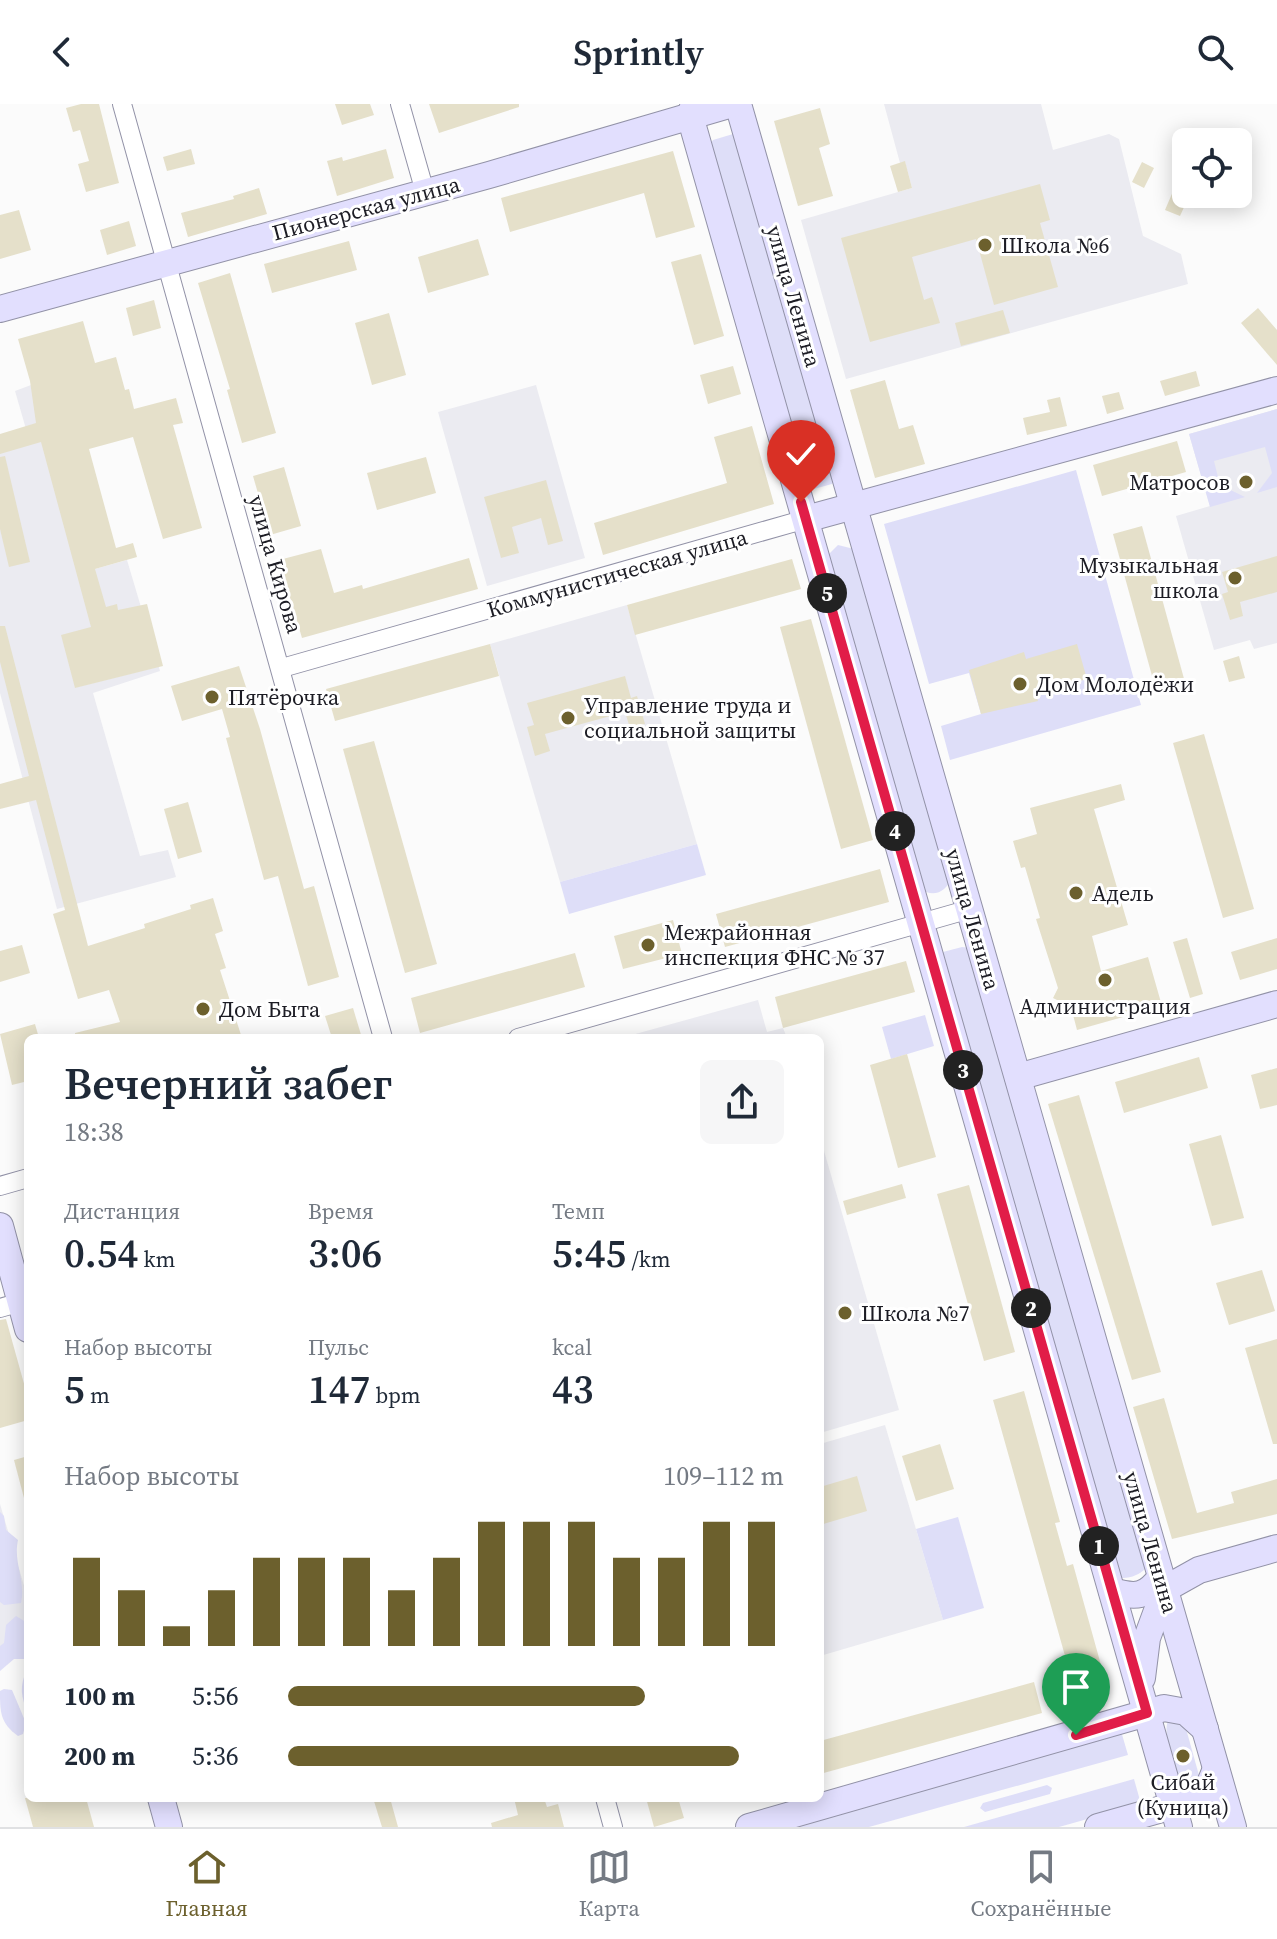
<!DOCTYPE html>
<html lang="ru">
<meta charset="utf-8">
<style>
:root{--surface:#fff;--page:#f6f6f7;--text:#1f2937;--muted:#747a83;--line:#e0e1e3;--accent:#6c602d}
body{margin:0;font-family:"Source Serif 4",serif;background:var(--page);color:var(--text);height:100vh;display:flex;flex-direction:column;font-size:30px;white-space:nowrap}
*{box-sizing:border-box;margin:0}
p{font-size:26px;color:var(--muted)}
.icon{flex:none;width:44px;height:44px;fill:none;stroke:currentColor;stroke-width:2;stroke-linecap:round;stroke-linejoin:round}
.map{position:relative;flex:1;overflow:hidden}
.sheet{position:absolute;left:24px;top:930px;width:800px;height:768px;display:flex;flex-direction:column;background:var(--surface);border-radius:12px;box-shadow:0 4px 20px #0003}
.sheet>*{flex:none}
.tools{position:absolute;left:1172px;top:24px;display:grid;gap:16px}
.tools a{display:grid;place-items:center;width:80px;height:80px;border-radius:12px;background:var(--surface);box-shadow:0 4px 20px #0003;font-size:40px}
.pin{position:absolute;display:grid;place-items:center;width:68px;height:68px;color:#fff;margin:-82px -34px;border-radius:50% 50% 50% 0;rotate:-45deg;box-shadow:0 0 8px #0007}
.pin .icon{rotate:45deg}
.km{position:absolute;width:40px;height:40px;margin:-20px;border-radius:50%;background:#222;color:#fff;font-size:22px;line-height:40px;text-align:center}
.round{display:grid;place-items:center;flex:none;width:84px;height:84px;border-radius:12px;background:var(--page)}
.overview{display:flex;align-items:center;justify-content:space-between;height:136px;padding:0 40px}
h1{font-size:44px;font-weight:600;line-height:60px}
.figures{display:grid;grid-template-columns:repeat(3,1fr);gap:12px;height:136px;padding:8px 40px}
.figures div{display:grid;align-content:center}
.figures b{font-size:40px;font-weight:600}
.figures small{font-size:22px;font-weight:400}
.figures p{font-size:22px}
.chart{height:224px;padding:16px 40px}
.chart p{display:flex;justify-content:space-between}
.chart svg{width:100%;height:144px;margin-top:8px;stroke:var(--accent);stroke-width:6}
ul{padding:0 40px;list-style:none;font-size:26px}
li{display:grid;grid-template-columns:128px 96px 1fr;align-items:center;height:60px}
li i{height:20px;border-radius:10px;background:var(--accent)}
header{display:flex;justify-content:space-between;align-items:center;height:104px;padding:0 40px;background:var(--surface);font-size:36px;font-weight:600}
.tabs{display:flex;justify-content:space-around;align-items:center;height:112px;border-top:2px solid var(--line);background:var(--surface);font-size:22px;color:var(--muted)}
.tabs a{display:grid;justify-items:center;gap:4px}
.tabs .active{color:var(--accent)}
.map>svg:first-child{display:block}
.built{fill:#ebebf1}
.green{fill:#dedef8}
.building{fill:#e5e0ca}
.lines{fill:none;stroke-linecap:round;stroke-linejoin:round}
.street-casing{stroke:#9292a7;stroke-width:20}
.secondary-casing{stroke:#9292a7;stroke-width:28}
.street{stroke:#fff;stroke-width:18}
.secondary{stroke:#e2dffe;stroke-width:26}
.route-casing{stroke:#fff;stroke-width:16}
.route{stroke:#e11d48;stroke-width:10}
.poi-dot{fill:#6c602d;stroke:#fff;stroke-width:3}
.labels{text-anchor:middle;stroke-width:6;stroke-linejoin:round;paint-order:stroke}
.street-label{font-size:22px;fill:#1c1c24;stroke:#fff}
.poi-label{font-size:22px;fill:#1c1c24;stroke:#fff;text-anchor:start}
</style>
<header><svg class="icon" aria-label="back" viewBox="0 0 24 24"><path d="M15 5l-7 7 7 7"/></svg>Sprintly<svg class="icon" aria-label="search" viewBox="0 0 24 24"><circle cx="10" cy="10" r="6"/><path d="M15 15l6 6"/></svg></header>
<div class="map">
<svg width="1277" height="1723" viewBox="0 0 1277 1723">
<rect width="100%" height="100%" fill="#fbfbfb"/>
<!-- built -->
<g class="built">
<path d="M884,0H1041L1053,46L1109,30L1119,35L1143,132L1181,150L1188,180L846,275L801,116L912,84L905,58L900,59Z"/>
<path d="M31,281L58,330L95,465L127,456L160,567L93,589L140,752L168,746L176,773L57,805L0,589V335L26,325L15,287Z"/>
<path d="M536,281L585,454L487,482L438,308Z"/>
<path d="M1277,305V539L1254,545L1250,536L1214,546L1176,412L1210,402L1189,330Z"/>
<path d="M627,501L697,740L560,778L490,540Z"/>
<path d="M758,896L767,928L783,924L787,934H621Z"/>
<path d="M820,1033L899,1306L820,1329Z"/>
<path d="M885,1321L943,1516L820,1552V1340Z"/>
<path d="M0,1400L28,1495V1541L0,1548Z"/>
</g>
<!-- green -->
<g class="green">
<path d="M733,30L835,375L832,380L810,386L709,42L713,36Z"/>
<path d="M1277,305V383L1257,389L1272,369L1265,343L1214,357L1220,381L1245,393L1210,403L1189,330Z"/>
<path d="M1076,366L1141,601L950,656L941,622L981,610L969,569L929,580L884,420Z"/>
<path d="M838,441L858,446L953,773C945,788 934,795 919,784L825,454Z"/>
<path d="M697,740L706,771L569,810L560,778Z"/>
<path d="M962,843L970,844L1146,1464C1138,1472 1127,1476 1115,1473L943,848Z"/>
<path d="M925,911L934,942L891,955L882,923Z"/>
<path d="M0,1408L4,1412L6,1426L18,1436C13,1459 26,1476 21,1499L4,1501L0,1498Z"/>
<path d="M958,1413L984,1504L943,1516L916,1425Z"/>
<path d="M16,1512L26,1518L28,1609C21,1593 19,1582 27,1566L24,1555H14L0,1567V1542L4,1539L6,1521Z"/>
<path d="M4,1585L12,1586L26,1619L23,1630L18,1632C0,1619 0,1608 0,1587Z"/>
<path d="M1169,1615L1185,1621L1200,1675L1189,1687C1177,1681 1160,1627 1169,1615Z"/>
<path d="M1121,1627L1128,1651L869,1723H784Z"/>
<path d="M1134,1675L1141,1700L1059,1723H964Z"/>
<path d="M1047,1681L1052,1684L1050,1690L985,1708L980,1704L983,1699Z"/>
</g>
<!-- building -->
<g class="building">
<path d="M81,0H99L119,79L86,88L78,60L89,57L80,26L73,28L66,4Z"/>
<path d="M335,0H370L374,11L342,21Z"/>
<path d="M429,0H519V3L439,29Z"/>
<path d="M820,4L830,40L819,44L833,92L798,102L774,17Z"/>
<path d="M191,45L195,60L167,67L163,53Z"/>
<path d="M386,45L394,74L337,92L327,57L342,53L343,57Z"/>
<path d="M673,47L695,123L656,134L644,89L510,128L501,94Z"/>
<path d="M905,57L912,84L898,88L890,62Z"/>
<path d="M1186,57V90H1190L1180,112L1165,106Z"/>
<path d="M1142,58L1154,64L1144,84L1132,78Z"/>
<path d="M1040,80L1050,116L1040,119L1058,183L994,201L976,135L912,153L924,196L932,193L940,219L870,238L841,134Z"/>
<path d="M259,84L267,110L188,133L181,109L234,95L233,92Z"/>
<path d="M19,106L31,146L0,155V111Z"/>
<path d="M129,117L136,142L107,151L100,126Z"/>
<path d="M478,135L489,171L428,189L418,153Z"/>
<path d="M349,137L357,166L272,189L264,160Z"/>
<path d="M701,150L724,232L694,241L671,158Z"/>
<path d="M230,169L276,329L242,339L227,286L230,285L198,179Z"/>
<path d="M154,196L161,224L133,232L126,204Z"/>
<path d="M1258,204L1277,226V261L1241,219Z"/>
<path d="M1003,206L1010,229L961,242L955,219Z"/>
<path d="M389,209L406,271L372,281L355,219Z"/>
<path d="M83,217L95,259L116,253L125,286L129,285L134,305L176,294L183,319L173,321L202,424L163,435L133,333L89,345L116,444L133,439L137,453L95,465L106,503L117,500L118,506L147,500L163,562L75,584L61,531L91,523L41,338L0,350V330L36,319L30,277L18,235Z"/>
<path d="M733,262L741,290L708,300L700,271Z"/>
<path d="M1196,267L1200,282L1165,292L1160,277Z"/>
<path d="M885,276L899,325L913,321L925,360L875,374L850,286Z"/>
<path d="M1119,288L1124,305L1107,310L1102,292Z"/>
<path d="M1060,293L1067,322L1027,331L1023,314L1050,308L1047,296Z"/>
<path d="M752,322L774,400L603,451L594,419L727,379L714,333Z"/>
<path d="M1177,337L1186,368L1102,392L1093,361Z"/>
<path d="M5,352L30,458L9,463L0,425V353Z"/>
<path d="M426,353L436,389L377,406L367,369Z"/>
<path d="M284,363L301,422L270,431L253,372Z"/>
<path d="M546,376L563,437L548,441L541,414L512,423L519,449L501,454L484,393Z"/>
<path d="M1142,422L1186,582L1157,590L1113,430Z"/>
<path d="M321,445L334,489L362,481L363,485L469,454L478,485L302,534L279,456Z"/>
<path d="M1277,452V488L1240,498L1243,512L1230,516L1222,490L1228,488L1222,468Z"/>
<path d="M792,455L801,485L635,531L627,501Z"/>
<path d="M811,515L873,736L841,745L780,523Z"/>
<path d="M0,522H5L88,842L145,824L144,820L191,805L190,801L213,794L223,827L215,830L226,864L220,866L242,934H75V929L120,918L109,886L78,895L53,810L65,806L36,696L0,705V680L29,672L0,558Z"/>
<path d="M490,540L499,572L335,617L326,585Z"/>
<path d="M1077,540L1087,575L1035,589L1038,597L981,610L969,566L1024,548L1026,555Z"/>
<path d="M1239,552L1245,574L1229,578L1223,557Z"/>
<path d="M239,562L260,625L304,785L314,782L339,873L308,882L278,772L264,776L226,634L230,633L222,605L182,617L171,582Z"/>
<path d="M625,572L631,594L637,592L645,620L630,624L625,608L545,630L550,647L535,652L527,623L534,621L527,599Z"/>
<path d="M1204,630L1254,805L1223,814L1173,639Z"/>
<path d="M374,637L437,860L405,869L343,645Z"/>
<path d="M1121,680L1125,696L1094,705L1128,821L1092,832L1101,867L1148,853L1162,902L1077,926L1071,903L1053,894L1058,884L1036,815L1040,814L1025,763L1021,764L1013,737L1037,730L1030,704Z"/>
<path d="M188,698L202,748L178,755L164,705Z"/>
<path d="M880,765L889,798L725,843L716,810Z"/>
<path d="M673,816L682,850L623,865L614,832Z"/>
<path d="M1187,834L1203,890L1190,894L1173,838Z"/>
<path d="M1277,834V865L1240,876L1231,848Z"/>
<path d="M22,841L30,869L0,878V847Z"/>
<path d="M575,849L585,883L420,929L411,894Z"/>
<path d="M906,857L915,888L783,924L775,893Z"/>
<path d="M353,904L362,934H332L325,912Z"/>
<path d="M35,920L39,934H28V977L12,981L0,930Z"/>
<path d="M907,950L936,1053L898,1064L870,961Z"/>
<path d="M1199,953L1208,984L1124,1009L1115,978Z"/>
<path d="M1277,964V1001L1260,1005L1251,971Z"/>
<path d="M1079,991L1161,1268L1132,1276L1048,1000Z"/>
<path d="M1221,1031L1244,1114L1212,1122L1189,1040Z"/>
<path d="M902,1080L906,1094L847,1111L843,1097Z"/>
<path d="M969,1081L1015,1248L984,1257L937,1090Z"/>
<path d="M1262,1166L1275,1207L1229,1221L1216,1179Z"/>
<path d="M6,1215L28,1294V1316L0,1324V1216Z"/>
<path d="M1277,1235V1340H1273L1245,1244Z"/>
<path d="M1024,1287L1060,1418L1055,1419L1067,1462L1073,1460L1109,1590L1078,1598L993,1296Z"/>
<path d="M1164,1294L1197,1409L1234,1399L1231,1388L1277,1375V1410L1172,1435L1133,1303Z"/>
<path d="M940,1340L954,1385L916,1397L902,1352Z"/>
<path d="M28,1352V1393L24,1394L14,1356Z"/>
<path d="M857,1372L867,1407L820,1421V1383Z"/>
<path d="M1034,1578L1042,1609L820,1670V1637Z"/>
<path d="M25,1694H86L94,1723H33Z"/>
<path d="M373,1694H390L398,1723H382Z"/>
<path d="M514,1694H544L547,1703L558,1700L564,1723H492L491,1719L518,1711Z"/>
<path d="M646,1694H678L684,1714L654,1723Z"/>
</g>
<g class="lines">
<!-- street casing -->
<g class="street-casing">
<g id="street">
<path d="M122,0L383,934"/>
<path d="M400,0L425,88"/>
<path d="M282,564L806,415"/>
<path d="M518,934L970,805"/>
<path d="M0,1082L28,1074"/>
<path d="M0,1204L21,1198"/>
<path d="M605,1694L613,1723"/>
</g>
</g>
<!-- secondary casing -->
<g class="secondary-casing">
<g id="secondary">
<path d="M694,0L690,12L1179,1723"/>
<path d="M738,0L1233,1723"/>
<path d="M0,205L489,71L732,0"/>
<path d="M806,415L1277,286"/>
<path d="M1018,973L1277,900"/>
<path d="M0,1122L28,1225"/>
<path d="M1112,1487C1136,1494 1146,1493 1161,1473"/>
<path d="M1142,1574L1147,1534L1165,1485L1199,1466L1277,1444"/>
<path d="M161,1694L169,1723"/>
<path d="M749,1723L1164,1604L1186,1608L1205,1625"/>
<path d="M1098,1723L1194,1696L1208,1684L1216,1665"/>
</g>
</g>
<!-- street -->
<use href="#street" class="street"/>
<!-- secondary -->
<use href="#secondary" class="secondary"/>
</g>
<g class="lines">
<!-- route casing -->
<g class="route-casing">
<path id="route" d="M801,398L1147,1609L1076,1631"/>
</g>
<!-- route -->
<use href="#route" class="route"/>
</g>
<!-- markers -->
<g class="poi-dot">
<circle cx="985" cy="141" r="8"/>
<circle cx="1246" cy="378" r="8"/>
<circle cx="1235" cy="474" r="8"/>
<circle cx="1020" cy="580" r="8"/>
<circle cx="212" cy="593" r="8"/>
<circle cx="568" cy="614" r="8"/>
<circle cx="1076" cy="789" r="8"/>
<circle cx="648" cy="841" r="8"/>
<circle cx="1105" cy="876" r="8"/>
<circle cx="203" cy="905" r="8"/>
<circle cx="845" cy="1209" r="8"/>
<circle cx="1183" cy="1652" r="8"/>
</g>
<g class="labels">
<!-- street labels -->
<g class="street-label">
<text transform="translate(366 104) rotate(-15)" y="8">Пионерская улица</text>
<text transform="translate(794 192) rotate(74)" y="8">улица Ленина</text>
<text transform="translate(276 460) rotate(74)" y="8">улица Кирова</text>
<text transform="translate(617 469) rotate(-16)" y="8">Коммунистическая улица</text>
<text transform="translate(973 815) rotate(74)" y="8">улица Ленина</text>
<text transform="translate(1151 1438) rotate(74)" y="8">улица Ленина</text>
</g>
<!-- poi labels -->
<g class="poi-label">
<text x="1001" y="149">Школа №6</text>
<text x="1230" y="386" text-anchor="end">Матросов</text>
<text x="1219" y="469" text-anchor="end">Музыкальная<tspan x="1219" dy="25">школа</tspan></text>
<text x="1036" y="588">Дом Молодёжи</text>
<text x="228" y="601">Пятёрочка</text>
<text x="584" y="609">Управление труда и<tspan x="584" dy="25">социальной защиты</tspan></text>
<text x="1092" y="797">Адель</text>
<text x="664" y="836">Межрайонная<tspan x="664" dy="25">инспекция ФНС № 37</tspan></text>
<text x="1105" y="910" text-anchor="middle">Администрация</text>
<text x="219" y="913">Дом Быта</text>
<text x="861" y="1217">Школа №7</text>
<text x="1183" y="1686" text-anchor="middle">Сибай<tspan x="1183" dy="25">(Куница)</tspan></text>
</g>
</g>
</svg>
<div class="tools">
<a><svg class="icon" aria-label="locate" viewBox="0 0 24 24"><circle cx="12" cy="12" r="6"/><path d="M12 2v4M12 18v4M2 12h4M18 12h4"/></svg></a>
</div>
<div class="pin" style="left:1076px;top:1631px;background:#1e9e55"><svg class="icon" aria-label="arrive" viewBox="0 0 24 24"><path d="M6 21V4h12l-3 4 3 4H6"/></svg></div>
<div class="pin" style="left:801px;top:398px;background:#d93025"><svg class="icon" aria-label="check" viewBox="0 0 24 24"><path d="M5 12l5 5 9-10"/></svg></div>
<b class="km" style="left:1099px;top:1442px">1</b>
<b class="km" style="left:1031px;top:1204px">2</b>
<b class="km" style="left:963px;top:966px">3</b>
<b class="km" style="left:895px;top:727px">4</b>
<b class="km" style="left:827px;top:489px">5</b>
<section class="sheet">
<div class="overview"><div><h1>Вечерний забег</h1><p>18:38</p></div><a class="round"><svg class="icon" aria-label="share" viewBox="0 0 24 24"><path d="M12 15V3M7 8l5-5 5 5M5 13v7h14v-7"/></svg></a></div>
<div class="figures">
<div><p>Дистанция</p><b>0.54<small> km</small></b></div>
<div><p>Время</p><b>3:06</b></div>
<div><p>Темп</p><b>5:45<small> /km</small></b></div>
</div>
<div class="figures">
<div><p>Набор высоты</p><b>5<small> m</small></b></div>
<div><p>Пульс</p><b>147<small> bpm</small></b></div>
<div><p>kcal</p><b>43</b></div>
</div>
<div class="chart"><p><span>Набор высоты</span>109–112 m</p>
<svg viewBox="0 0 160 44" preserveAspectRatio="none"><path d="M5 44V17M15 44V27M25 44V38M35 44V27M45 44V17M55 44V17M65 44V17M75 44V27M85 44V17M95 44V6M105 44V6M115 44V6M125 44V17M135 44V17M145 44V6M155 44V6"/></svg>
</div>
<ul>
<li><b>100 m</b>5:56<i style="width:72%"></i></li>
<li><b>200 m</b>5:36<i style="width:91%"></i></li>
</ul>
</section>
</div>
<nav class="tabs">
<a class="active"><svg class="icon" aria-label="home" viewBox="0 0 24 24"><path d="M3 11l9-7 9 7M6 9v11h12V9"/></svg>Главная</a>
<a><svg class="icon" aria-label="map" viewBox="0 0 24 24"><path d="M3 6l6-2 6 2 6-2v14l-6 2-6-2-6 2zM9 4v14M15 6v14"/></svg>Карта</a>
<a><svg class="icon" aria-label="saved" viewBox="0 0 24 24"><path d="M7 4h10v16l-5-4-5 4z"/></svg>Сохранённые</a>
</nav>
